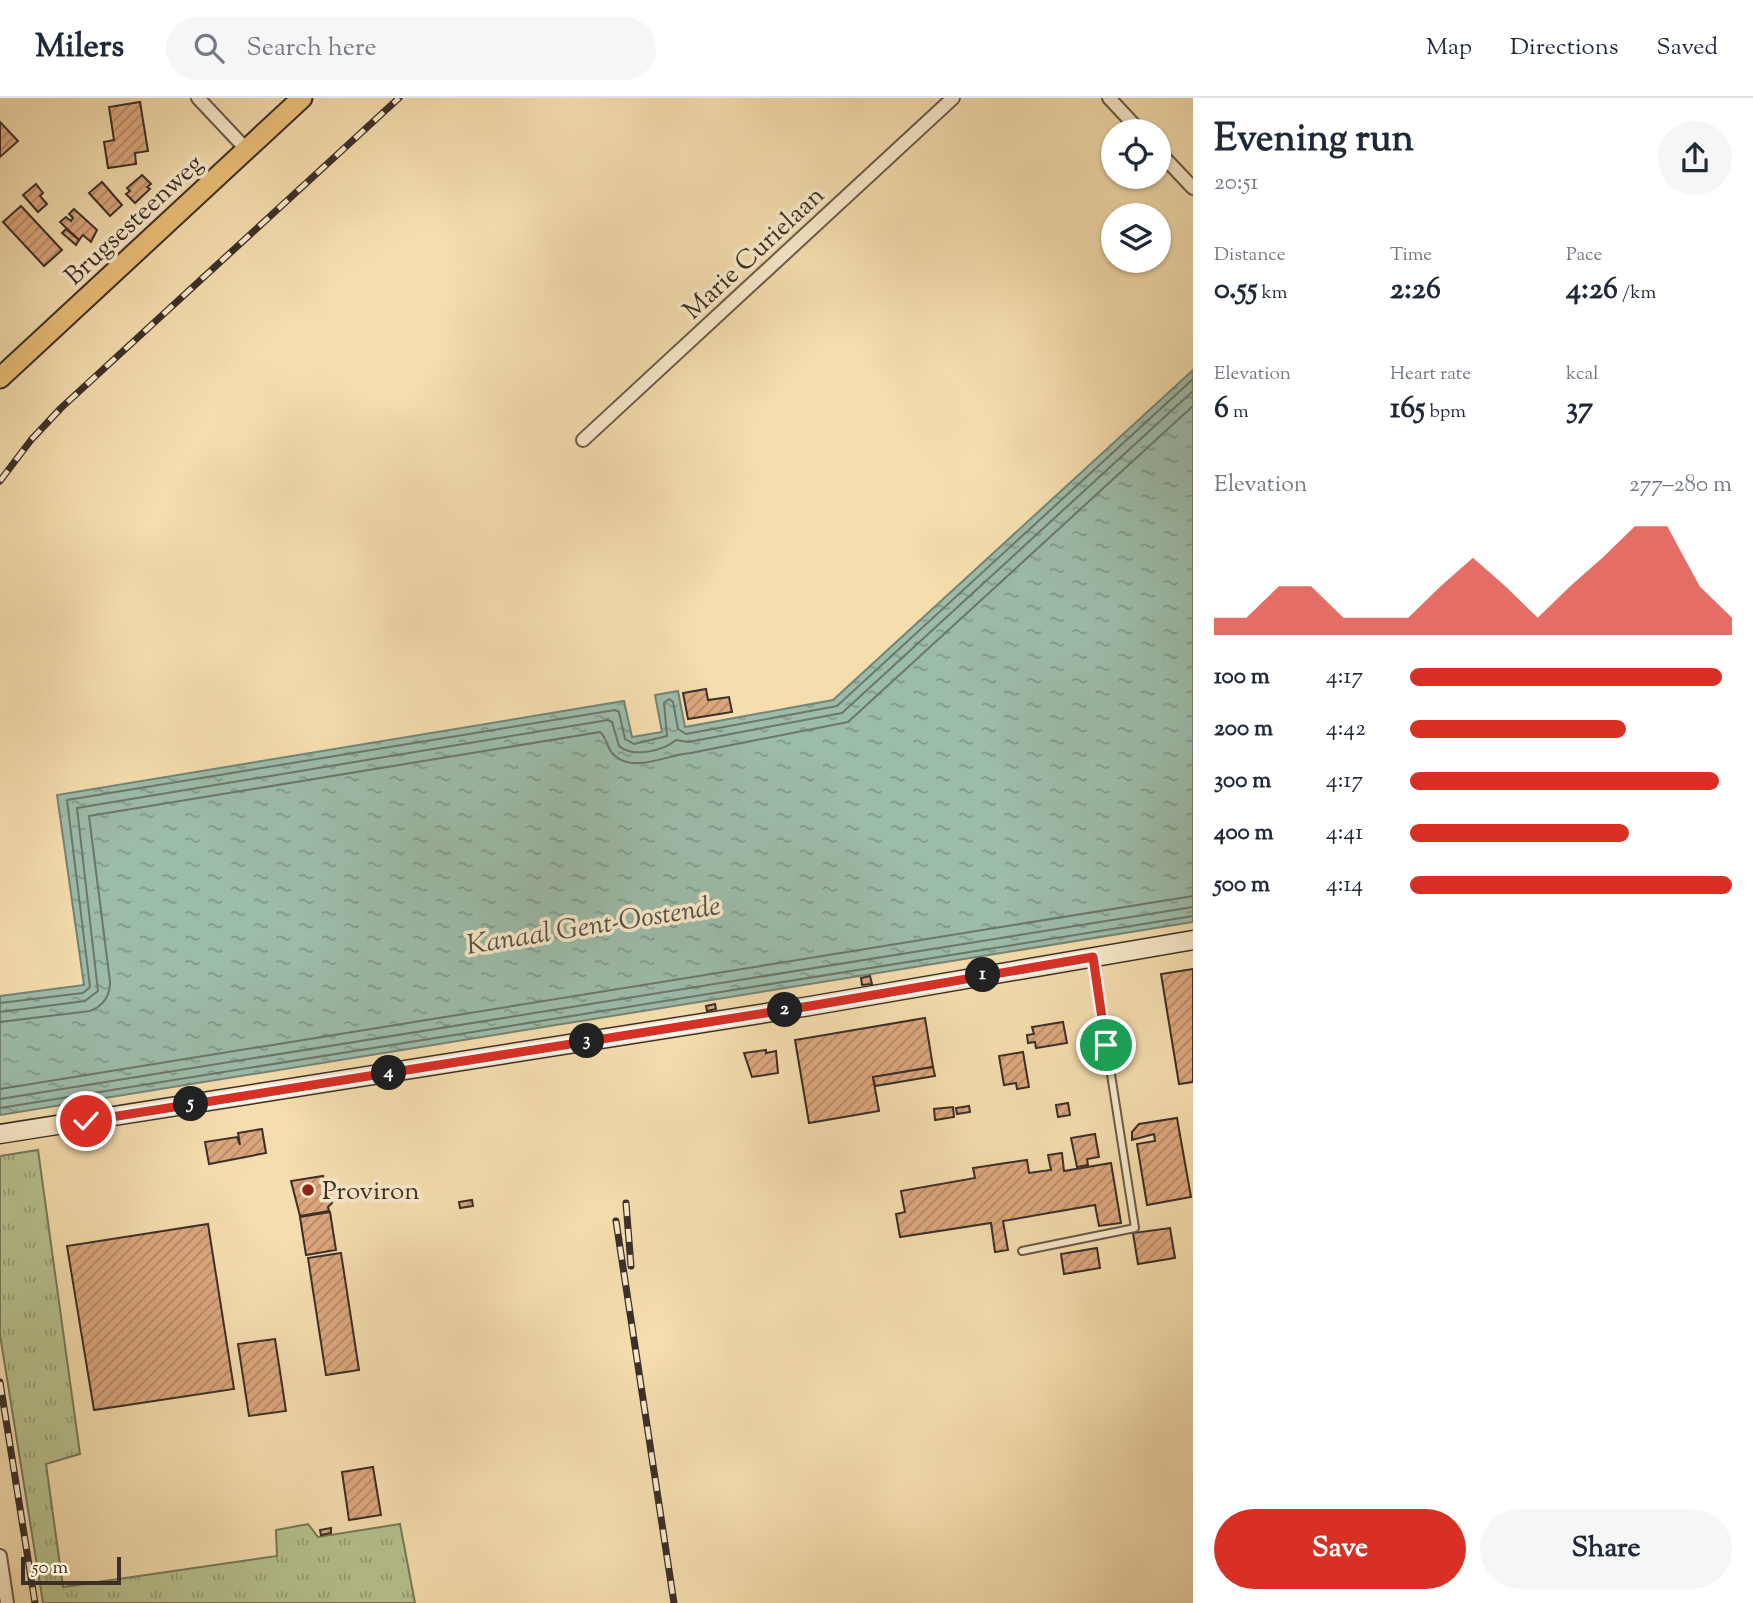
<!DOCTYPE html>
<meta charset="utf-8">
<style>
:root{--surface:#fff;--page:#f6f6f7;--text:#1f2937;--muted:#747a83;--line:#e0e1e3;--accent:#d93025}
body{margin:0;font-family:"Sorts Mill Goudy",serif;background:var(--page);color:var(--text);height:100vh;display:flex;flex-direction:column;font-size:26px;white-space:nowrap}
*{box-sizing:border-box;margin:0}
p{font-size:23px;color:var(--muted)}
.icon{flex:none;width:38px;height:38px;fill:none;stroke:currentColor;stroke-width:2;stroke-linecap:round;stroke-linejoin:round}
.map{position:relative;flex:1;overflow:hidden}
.panel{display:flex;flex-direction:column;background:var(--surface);width:560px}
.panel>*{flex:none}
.buttons{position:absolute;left:1101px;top:21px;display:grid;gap:14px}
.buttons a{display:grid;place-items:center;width:70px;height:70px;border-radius:50%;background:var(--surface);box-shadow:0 2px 5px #0004;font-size:35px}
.scale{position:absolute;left:21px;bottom:18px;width:100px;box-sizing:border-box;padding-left:7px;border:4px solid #3b2f29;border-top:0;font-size:19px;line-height:24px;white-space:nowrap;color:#3b2f29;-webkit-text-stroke:5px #f8e9ca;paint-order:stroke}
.pin{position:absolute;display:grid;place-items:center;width:60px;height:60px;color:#fff;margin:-30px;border:4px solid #fff;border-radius:50%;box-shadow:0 2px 7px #0007}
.km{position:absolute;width:35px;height:35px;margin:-18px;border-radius:50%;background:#222;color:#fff;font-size:19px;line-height:35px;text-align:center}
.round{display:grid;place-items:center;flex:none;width:74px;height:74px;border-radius:37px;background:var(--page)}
.headline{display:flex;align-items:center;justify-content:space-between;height:119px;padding:0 21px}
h1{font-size:38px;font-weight:800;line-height:52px}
.figures{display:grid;grid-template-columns:repeat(3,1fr);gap:10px;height:119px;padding:7px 21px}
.figures div{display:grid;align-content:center}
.figures b{font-size:30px;font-weight:800}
.figures small{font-size:19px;font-weight:400}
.figures p{font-size:19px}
.chart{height:196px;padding:14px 21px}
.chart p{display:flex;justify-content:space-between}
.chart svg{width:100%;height:126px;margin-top:7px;fill:var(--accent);opacity:.7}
.action{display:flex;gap:14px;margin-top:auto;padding:14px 21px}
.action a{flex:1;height:80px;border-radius:42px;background:var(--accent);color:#fff;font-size:28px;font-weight:800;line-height:80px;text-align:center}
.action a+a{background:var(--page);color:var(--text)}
ul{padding:0 21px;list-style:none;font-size:23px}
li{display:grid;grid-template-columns:112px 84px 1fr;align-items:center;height:52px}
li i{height:18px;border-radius:9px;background:var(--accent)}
header{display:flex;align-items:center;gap:42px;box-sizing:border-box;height:98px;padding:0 35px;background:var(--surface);border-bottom:2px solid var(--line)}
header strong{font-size:33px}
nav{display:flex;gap:38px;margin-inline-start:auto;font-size:24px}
.search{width:490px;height:63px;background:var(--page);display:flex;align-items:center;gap:18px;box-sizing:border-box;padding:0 24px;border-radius:38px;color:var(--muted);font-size:26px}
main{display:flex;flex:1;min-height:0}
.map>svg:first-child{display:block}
.grass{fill:url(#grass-tufts);stroke:#78785c;stroke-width:2}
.water{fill:url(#water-ripples);stroke:#758476;stroke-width:2}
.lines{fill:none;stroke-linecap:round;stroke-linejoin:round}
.shore{stroke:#6c766a;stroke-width:2}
.building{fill:url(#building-hatch);stroke:#3b2f29;stroke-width:2}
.lane-casing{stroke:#6a5a4a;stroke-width:10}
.street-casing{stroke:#6a5a4a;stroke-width:16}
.secondary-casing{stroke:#3b2f29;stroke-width:21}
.primary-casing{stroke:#3b2f29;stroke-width:23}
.lane{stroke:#f8e9ca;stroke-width:6}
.street{stroke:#f8e9ca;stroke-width:12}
.secondary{stroke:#f8e9ca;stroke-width:18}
.primary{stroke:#eabe77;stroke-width:19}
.rail-casing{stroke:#3b2f29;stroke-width:7}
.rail{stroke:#f8e9ca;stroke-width:4.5;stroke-dasharray:13;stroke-linecap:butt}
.route-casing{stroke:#fff;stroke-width:14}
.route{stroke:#d93025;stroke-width:9}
.poi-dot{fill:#8f2418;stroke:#f8e9ca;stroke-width:2.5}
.labels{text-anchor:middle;stroke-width:7;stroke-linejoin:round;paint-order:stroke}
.street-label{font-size:26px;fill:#3b2f29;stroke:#f8e9ca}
.poi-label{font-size:26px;fill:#3b2f29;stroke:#f8e9ca;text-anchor:start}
.water-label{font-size:28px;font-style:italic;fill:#535249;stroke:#f8e9ca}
</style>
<header>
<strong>Milers</strong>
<div class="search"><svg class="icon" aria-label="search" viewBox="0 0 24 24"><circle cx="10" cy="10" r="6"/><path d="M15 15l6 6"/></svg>Search here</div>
<nav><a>Map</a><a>Directions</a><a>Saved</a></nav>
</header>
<main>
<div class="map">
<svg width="1193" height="1505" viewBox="0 0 1193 1505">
<defs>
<pattern id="grass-tufts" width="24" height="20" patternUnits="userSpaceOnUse" patternTransform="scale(1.75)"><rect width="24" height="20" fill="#b6c28f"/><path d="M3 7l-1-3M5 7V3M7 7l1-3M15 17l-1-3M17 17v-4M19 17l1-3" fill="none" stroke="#959e75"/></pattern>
<pattern id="water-ripples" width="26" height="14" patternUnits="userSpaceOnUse" patternTransform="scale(1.75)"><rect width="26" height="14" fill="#9cbcaa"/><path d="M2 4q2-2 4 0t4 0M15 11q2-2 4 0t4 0" fill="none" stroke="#80998a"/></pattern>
<pattern id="building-hatch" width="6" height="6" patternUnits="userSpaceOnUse" patternTransform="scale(1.75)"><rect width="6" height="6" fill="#dda77e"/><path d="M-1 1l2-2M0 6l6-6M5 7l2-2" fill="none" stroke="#b48867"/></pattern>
</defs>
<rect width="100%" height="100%" fill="#f5ddae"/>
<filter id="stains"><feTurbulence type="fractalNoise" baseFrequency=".00286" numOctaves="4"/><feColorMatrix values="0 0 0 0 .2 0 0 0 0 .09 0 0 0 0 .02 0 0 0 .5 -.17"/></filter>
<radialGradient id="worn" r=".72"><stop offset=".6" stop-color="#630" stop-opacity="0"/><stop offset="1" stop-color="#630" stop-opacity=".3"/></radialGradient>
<!-- grass -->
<path class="grass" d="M38,1052L80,1356L46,1366L63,1489L277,1458L276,1432L308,1426L318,1439L400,1426L415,1505H43L0,1237V1058Z"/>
<!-- water -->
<path class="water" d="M1193,272V824L0,1017V898L84,887L57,697L624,603L632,639L662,634L655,597L678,593L685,629L833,602Z"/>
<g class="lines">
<!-- shore -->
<g class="shore">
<path d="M0,905L83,895L90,889L67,702L615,612L619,614L625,641L634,646L667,638L664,605L669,601L673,604L678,631L686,636L837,608L1193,281"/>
<path d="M0,914L85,903L98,893L77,710L608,622L612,624L619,648C633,660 663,653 676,642L688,644L842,615L1193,293"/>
<path d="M0,924L90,913C103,908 110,898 110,884L89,718L600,634C607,639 606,650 614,657C633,676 669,656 691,655L848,624L1193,308"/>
<path d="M0,991L1193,798"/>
<path d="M0,1001L1193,809"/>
<path d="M0,1010L1193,818"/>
</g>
</g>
<!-- building -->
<g class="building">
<path d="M140,4L148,53L135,55L136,66L108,70L104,44L114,42L109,9Z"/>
<path d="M0,24L18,43L0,59Z"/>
<path d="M142,77L151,86L147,89L150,91L135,105L126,96L130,93L127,90Z"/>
<path d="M102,84L122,107L110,118L89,95Z"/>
<path d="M36,86L43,95L40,98L47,106L38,114L23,97Z"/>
<path d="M21,108L62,152L44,168L3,124Z"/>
<path d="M74,111L97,132L91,144L83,137L79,142L60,124L66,119L71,123L73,120L69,116Z"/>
<path d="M66,131L79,142L76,147L62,135Z"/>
<path d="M706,591L708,602L729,599L732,614L688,621L683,595Z"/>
<path d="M1193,871V984L1179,986L1161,876Z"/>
<path d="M870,878L872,886L862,887L861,880Z"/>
<path d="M715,906L716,911L707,913L706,908Z"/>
<path d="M925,920L933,969L873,979L879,1013L809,1025L795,942Z"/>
<path d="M1063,924L1067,945L1036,950L1035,944L1028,945L1027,937L1034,936L1032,929Z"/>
<path d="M766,952V955L776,953L778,975L752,979L744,955Z"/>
<path d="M1023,954L1029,989L1017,991L1016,985L1004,987L999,958Z"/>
<path d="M933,969L935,978L875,988L873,979Z"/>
<path d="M1068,1005L1070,1017L1058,1019L1056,1007Z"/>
<path d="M969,1008L970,1014L957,1016L956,1010Z"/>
<path d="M953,1009L954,1019L935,1022L934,1011Z"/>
<path d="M1177,1020L1191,1099L1147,1107L1137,1046L1155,1043L1154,1036L1132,1042V1034L1139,1026Z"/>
<path d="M262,1031L266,1055L209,1066L205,1044L237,1039L240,1047L238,1035Z"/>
<path d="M1095,1036L1099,1059L1087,1061L1088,1067L1077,1069L1071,1040Z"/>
<path d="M1062,1055L1064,1073L1111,1065L1121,1125L1099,1128L1095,1107L1003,1123L1008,1152L995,1154L991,1125L900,1139L896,1116L905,1114L901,1093L975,1080L973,1070L1006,1065L1027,1062L1029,1075L1051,1072L1048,1057Z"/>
<path d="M323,1078L326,1095L331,1097L332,1105L328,1109L329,1113L300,1118L291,1083Z"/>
<path d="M472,1102L473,1108L460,1110L459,1104Z"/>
<path d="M330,1114L336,1152L306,1157L300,1119Z"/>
<path d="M208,1126L234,1291L94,1312L67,1148Z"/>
<path d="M1170,1130L1175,1160L1138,1166L1133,1135Z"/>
<path d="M1097,1150L1100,1170L1064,1176L1061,1156Z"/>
<path d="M341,1155L359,1272L326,1277L308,1160Z"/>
<path d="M275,1241L286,1313L249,1318L238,1246Z"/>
<path d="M373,1369L381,1417L349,1422L342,1374Z"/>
<path d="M331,1430V1435L321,1437L320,1432Z"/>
</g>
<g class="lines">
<!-- lane casing -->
<g class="lane-casing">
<path id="lane" d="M1022,1153L1135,1130L1093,861"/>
</g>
<!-- street casing -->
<g class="street-casing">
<g id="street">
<path d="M198,0L246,51"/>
<path d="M1109,0L1140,33"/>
<path d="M1158,53L1193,90"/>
<path d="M583,342L953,0"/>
<path d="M0,1458L7,1505"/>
</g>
</g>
<!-- secondary casing -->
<g class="secondary-casing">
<path id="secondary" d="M0,1036L810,908L1193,842"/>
</g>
<!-- primary casing -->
<g class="primary-casing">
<path id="primary" d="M0,280L302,0"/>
</g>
<!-- lane -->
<use href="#lane" class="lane"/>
<!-- street -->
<use href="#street" class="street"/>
<!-- secondary -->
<use href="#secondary" class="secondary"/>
<!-- primary -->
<use href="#primary" class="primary"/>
<!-- rail casing -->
<g class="rail-casing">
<g id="rail">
<path d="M0,383L31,342L61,310L399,0"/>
<path d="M626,1105L631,1168"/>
<path d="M616,1123L674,1505"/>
<path d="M0,1284L35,1505"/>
</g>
</g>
<!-- rail -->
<use href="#rail" class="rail"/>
</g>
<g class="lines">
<!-- route casing -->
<g class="route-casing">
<path id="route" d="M86,1023L810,908L1093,859L1106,947"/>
</g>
<!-- route -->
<use href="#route" class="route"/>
</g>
<!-- markers -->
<circle class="poi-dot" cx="308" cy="1092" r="7"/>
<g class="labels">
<!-- street labels -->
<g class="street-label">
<text transform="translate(133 121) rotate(-43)" y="9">Brugsesteenweg</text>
<text transform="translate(753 154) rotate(-43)" y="9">Marie Curielaan</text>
</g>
<!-- poi labels -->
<g class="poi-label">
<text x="322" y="1101">Proviron</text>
</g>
<!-- water labels -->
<g class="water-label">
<text transform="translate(593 826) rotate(-9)" y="10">Kanaal Gent-Oostende</text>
</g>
</g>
<rect width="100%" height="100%" filter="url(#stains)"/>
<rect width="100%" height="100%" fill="url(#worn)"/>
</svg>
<div class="buttons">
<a><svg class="icon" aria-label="locate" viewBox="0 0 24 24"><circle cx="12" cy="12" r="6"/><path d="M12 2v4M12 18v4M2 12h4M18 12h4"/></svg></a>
<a><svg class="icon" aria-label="layers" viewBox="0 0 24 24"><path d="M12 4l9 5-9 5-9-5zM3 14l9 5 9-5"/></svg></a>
</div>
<div class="scale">50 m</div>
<div class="pin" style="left:1106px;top:947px;background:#1e9e55"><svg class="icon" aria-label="arrive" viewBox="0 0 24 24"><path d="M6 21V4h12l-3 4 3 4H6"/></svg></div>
<div class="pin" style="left:86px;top:1023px;background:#d93025"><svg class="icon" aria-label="check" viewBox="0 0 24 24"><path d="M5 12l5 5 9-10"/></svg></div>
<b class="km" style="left:983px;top:877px">1</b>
<b class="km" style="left:785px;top:912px">2</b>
<b class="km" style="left:587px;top:943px">3</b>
<b class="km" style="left:389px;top:975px">4</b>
<b class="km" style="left:191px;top:1006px">5</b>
</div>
<section class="panel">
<div class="headline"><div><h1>Evening run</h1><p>20:51</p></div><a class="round"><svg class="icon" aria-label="share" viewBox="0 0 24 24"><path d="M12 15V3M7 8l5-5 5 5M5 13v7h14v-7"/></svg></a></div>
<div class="figures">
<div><p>Distance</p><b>0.55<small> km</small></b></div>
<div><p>Time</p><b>2:26</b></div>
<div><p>Pace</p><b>4:26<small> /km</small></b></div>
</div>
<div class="figures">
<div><p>Elevation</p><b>6<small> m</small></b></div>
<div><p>Heart rate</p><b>165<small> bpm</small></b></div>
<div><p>kcal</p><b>37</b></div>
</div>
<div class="chart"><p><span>Elevation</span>277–280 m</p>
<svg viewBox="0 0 160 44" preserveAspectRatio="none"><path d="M0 44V38L10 38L20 27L30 27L40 38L50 38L60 38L70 27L80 17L90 27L100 38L110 27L120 17L130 6L140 6L150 27L160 38V44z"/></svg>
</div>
<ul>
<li><b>100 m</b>4:17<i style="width:97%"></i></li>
<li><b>200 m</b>4:42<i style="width:67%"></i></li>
<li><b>300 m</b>4:17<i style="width:96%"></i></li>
<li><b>400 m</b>4:41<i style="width:68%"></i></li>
<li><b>500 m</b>4:14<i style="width:100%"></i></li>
</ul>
<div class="action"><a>Save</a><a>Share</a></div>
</section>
</main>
